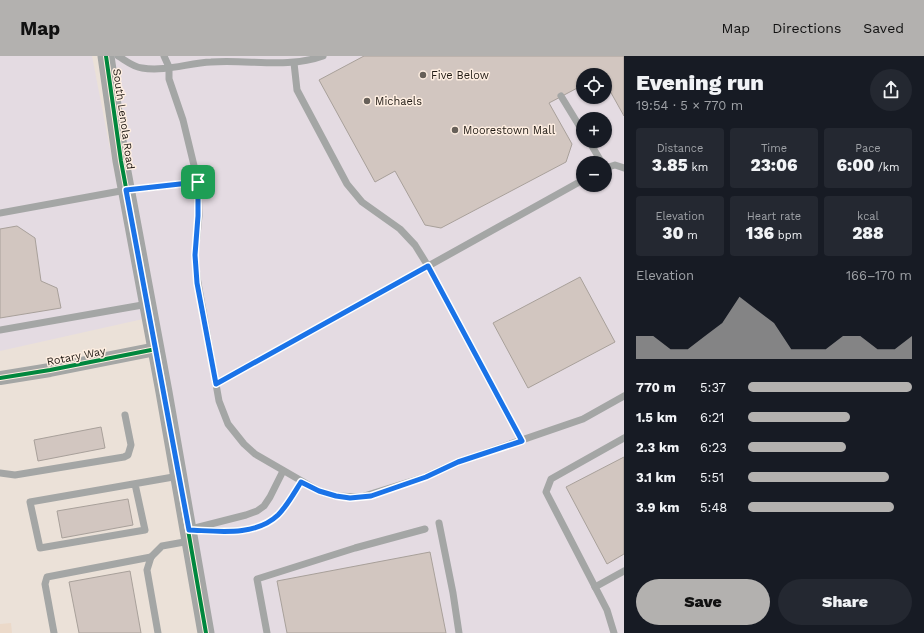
<!DOCTYPE html>
<meta charset="utf-8">
<style>
:root{--surface:#171b24;--page:#242831;--text:#f1f3f6;--muted:#9ea1a6;--accent:#b3b1af}
body{margin:0;font-family:"Work Sans",sans-serif;background:var(--page);color:var(--text);height:100vh;display:flex;flex-direction:column;font-size:15px;white-space:nowrap}
*{box-sizing:border-box;margin:0}
p{font-size:13px;color:var(--muted)}
.icon{flex:none;width:22px;height:22px;fill:none;stroke:currentColor;stroke-width:2;stroke-linecap:round;stroke-linejoin:round}
.map{position:relative;flex:1;overflow:hidden}
.sheet{display:flex;flex-direction:column;background:var(--surface);width:300px}
.sheet>*{flex:none}
.buttons{position:absolute;left:576px;top:12px;display:grid;gap:8px}
.buttons a{display:grid;place-items:center;width:36px;height:36px;border-radius:50%;background:var(--surface);box-shadow:0 1px 3px #0004;font-size:20px}
.pin{position:absolute;display:grid;place-items:center;width:34px;height:34px;color:#fff;margin:-17px;border-radius:8px;box-shadow:0 2px 6px #0006}
.round{display:grid;place-items:center;flex:none;width:42px;height:42px;border-radius:21px;background:var(--page)}
.overview{display:flex;align-items:center;justify-content:space-between;height:68px;padding:0 12px}
h1{font-size:22px;font-weight:800;line-height:30px}
.figures{display:grid;grid-template-columns:repeat(3,1fr);gap:6px;height:68px;padding:4px 12px}
.figures div{display:grid;align-content:center;border-radius:4px;background:var(--page);text-align:center}
.figures b{font-size:17px;font-weight:800}
.figures small{font-size:11px;font-weight:400}
.figures p{font-size:11px}
.chart{height:112px;padding:8px 12px}
.chart p{display:flex;justify-content:space-between}
.chart svg{width:100%;height:72px;margin-top:4px;fill:var(--accent);opacity:.7}
.button{display:flex;gap:8px;margin-top:auto;padding:8px 12px}
.button a{flex:1;height:46px;border-radius:24px;background:var(--accent);color:#111;font-size:16px;font-weight:800;line-height:46px;text-align:center}
.button a+a{background:var(--page);color:var(--text)}
ul{padding:0 12px;list-style:none;font-size:13px}
li{display:grid;grid-template-columns:64px 48px 1fr;align-items:center;height:30px}
li i{height:10px;border-radius:5px;background:var(--accent)}
header{display:flex;align-items:center;gap:24px;box-sizing:border-box;height:56px;padding:0 20px;background:var(--accent);color:#111}
header strong{font-size:19px}
nav{display:flex;gap:22px;margin-inline-start:auto;font-size:14px}
main{display:flex;flex:1;min-height:0}
.map>svg:first-child{display:block}
.commercial{fill:#e4dbe2;fill-rule:evenodd}
.built{fill:#ebd9c9}
.building{fill:#d2c6c0;stroke:#a8a09a}
.lines{fill:none;stroke-linecap:round;stroke-linejoin:round}
.service{stroke:#a4a6a5;stroke-width:7}
.minor{stroke:#a4a6a5;stroke-width:14}
.tertiary{stroke:#a4a6a5;stroke-width:17}
.cycleway-casing{stroke:#feeee1;stroke-width:6}
.cycleway{stroke:#00873e;stroke-width:4}
.route-casing{stroke:#fff;stroke-width:8}
.route{stroke:#1a73e8;stroke-width:5}
.poi-dot{fill:#676059;stroke:#feeee1;stroke-width:1.5}
.labels{text-anchor:middle;stroke-width:3;stroke-linejoin:round;paint-order:stroke}
.poi-label{font-size:11px;fill:#201a14;stroke:#feeee1;text-anchor:start}
.street-label{font-size:11px;fill:#201a14;stroke:#feeee1}
</style>
<header>
<strong>Map</strong>
<nav><a>Map</a><a>Directions</a><a>Saved</a></nav>
</header>
<main>
<div class="map">
<svg width="624" height="577" viewBox="0 0 624 577">
<rect width="100%" height="100%" fill="#ebe1d8"/>
<!-- commercial -->
<g class="commercial">
<path d="M0,0H92L143,263L0,295Z"/>
<path d="M103,0H624V577H205ZM583,19H605V41H583ZM583,63H605V85H583ZM583,107H605V129H583Z"/>
</g>
<!-- built -->
<path class="built" d="M11,567L12,577H0V568Z"/>
<!-- building -->
<g class="building">
<path d="M364,0H624V60L605,26V19H583V29L549,47L572,88L566,106L441,172L425,169L395,115L375,126L319,24Z"/>
<path d="M17,170L35,182L41,225L57,232L61,252L0,262V173Z"/>
<path d="M580,221L615,286L528,332L493,267Z"/>
<path d="M101,371L105,392L38,405L34,384Z"/>
<path d="M624,401V498L607,508L566,431Z"/>
<path d="M128,443L133,469L62,482L57,455Z"/>
<path d="M430,496L446,577H287L277,525Z"/>
<path d="M130,515L141,577H79L69,526Z"/>
</g>
<g class="lines">
<!-- service -->
<g class="service">
<path d="M118,0C125,4 133,11 142,12C164,16 189,7 211,6C248,3 287,13 323,0"/>
<path d="M164,0L169,11V23L183,64L198,126L199,160L195,199L197,221L219,345L228,368L244,388L255,398L319,435L336,440L361,441L425,421L458,406L583,363L624,340"/>
<path d="M294,7L297,34L347,128L362,146L400,173L415,189L428,210L522,385"/>
<path d="M561,40L583,76"/>
<path d="M589,85L602,107"/>
<path d="M605,112L615,109L624,112"/>
<path d="M0,157L126,134L198,126"/>
<path d="M0,274L148,248"/>
<path d="M216,328L583,124"/>
<path d="M0,417L15,419L124,401L128,399L131,389L125,359"/>
<path d="M135,428L145,474L40,492L30,446L179,420"/>
<path d="M439,467L453,537L459,577"/>
<path d="M195,472L246,459L257,455L264,450L270,441L283,415"/>
<path d="M189,474C217,475 256,481 278,459C287,450 294,437 301,426"/>
<path d="M595,531L624,515"/>
<path d="M54,577L45,528L47,521L151,501"/>
<path d="M158,577L147,514L151,501L162,490L190,485"/>
<path d="M267,577L257,523L355,492L425,473"/>
<path d="M614,577L607,554L546,436L551,423L624,382"/>
</g>
<!-- minor -->
<path class="minor" d="M0,322L50,314L156,293"/>
<!-- tertiary -->
<path class="tertiary" d="M106,0L121,105L164,336L206,577"/>
<!-- cycleway casing -->
<g class="cycleway-casing">
<g id="cycleway">
<path d="M106,0L121,105L164,336L206,577"/>
<path d="M0,322L50,314L156,293"/>
</g>
</g>
<!-- cycleway -->
<use href="#cycleway" class="cycleway"/>
</g>
<g class="lines">
<!-- route casing -->
<g class="route-casing">
<path id="route" d="M198,126V160L195,199L197,227L216,328L428,210L522,385L458,406L426,421L371,440L350,442L336,440L319,435L301,426C294,437 287,450 278,459C255,481 217,475 189,474L126,134Z"/>
</g>
<!-- route -->
<use href="#route" class="route"/>
</g>
<!-- markers -->
<g class="poi-dot">
<circle cx="423" cy="19" r="4"/>
<circle cx="367" cy="45" r="4"/>
<circle cx="455" cy="74" r="4"/>
</g>
<g class="labels">
<!-- poi labels -->
<g class="poi-label">
<text x="431" y="23">Five Below</text>
<text x="375" y="49">Michaels</text>
<text x="463" y="78">Moorestown Mall</text>
</g>
<!-- street labels -->
<g class="street-label">
<text transform="translate(124 63) rotate(82)" y="4">South Lenola Road</text>
<text transform="translate(76 300) rotate(-11)" y="4">Rotary Way</text>
</g>
</g>
</svg>
<div class="buttons">
<a><svg class="icon" aria-label="locate" viewBox="0 0 24 24"><circle cx="12" cy="12" r="6"/><path d="M12 2v4M12 18v4M2 12h4M18 12h4"/></svg></a>
<a>+</a>
<a>−</a>
</div>
<div class="pin" style="left:198px;top:126px;background:#1e9e55"><svg class="icon" aria-label="arrive" viewBox="0 0 24 24"><path d="M6 21V4h12l-3 4 3 4H6"/></svg></div>
</div>
<section class="sheet">
<div class="overview"><div><h1>Evening run</h1><p>19:54 · 5 × 770 m</p></div><a class="round"><svg class="icon" aria-label="share" viewBox="0 0 24 24"><path d="M12 15V3M7 8l5-5 5 5M5 13v7h14v-7"/></svg></a></div>
<div class="figures">
<div><p>Distance</p><b>3.85<small> km</small></b></div>
<div><p>Time</p><b>23:06</b></div>
<div><p>Pace</p><b>6:00<small> /km</small></b></div>
</div>
<div class="figures">
<div><p>Elevation</p><b>30<small> m</small></b></div>
<div><p>Heart rate</p><b>136<small> bpm</small></b></div>
<div><p>kcal</p><b>288</b></div>
</div>
<div class="chart"><p><span>Elevation</span>166–170 m</p>
<svg viewBox="0 0 160 44" preserveAspectRatio="none"><path d="M0 44V30L10 30L20 38L30 38L40 30L50 22L60 6L70 14L80 22L90 38L100 38L110 38L120 30L130 30L140 38L150 38L160 30V44z"/></svg>
</div>
<ul>
<li><b>770 m</b>5:37<i style="width:100%"></i></li>
<li><b>1.5 km</b>6:21<i style="width:62%"></i></li>
<li><b>2.3 km</b>6:23<i style="width:60%"></i></li>
<li><b>3.1 km</b>5:51<i style="width:86%"></i></li>
<li><b>3.9 km</b>5:48<i style="width:89%"></i></li>
</ul>
<div class="button"><a>Save</a><a>Share</a></div>
</section>
</main>
